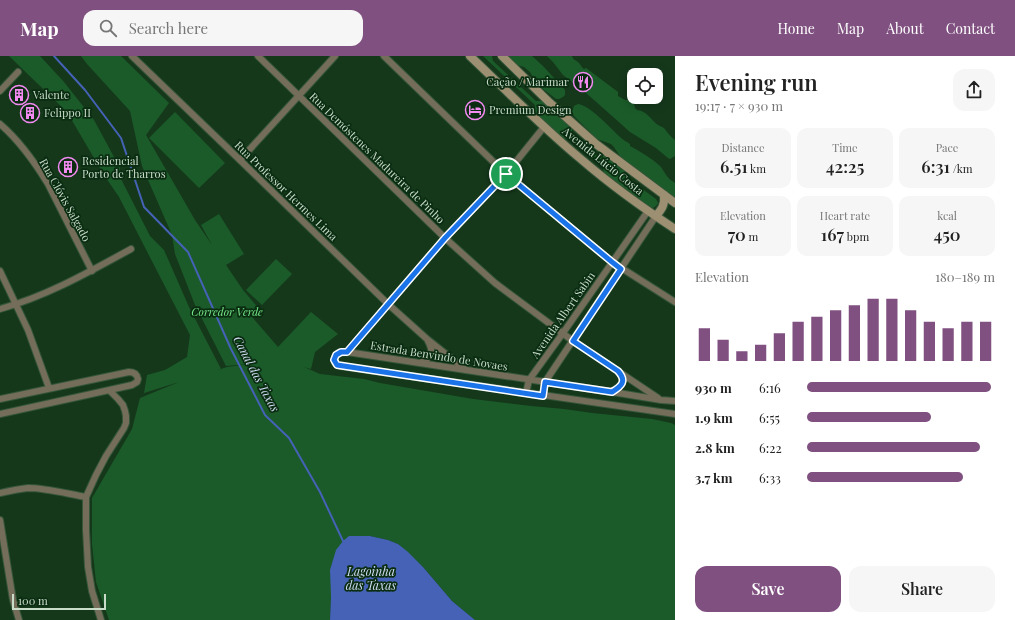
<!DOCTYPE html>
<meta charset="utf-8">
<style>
:root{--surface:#fff;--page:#f6f6f6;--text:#222;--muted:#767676;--accent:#805180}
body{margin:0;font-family:"Playfair Display",serif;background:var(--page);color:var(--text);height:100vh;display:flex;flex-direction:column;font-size:15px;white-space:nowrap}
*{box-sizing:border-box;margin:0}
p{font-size:13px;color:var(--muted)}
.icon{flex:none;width:22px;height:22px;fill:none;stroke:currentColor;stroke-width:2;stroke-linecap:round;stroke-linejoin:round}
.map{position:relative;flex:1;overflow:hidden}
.side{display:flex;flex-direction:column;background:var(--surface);width:340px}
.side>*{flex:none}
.fabs{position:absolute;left:627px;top:12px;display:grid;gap:8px}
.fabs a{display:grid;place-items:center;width:36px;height:36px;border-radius:8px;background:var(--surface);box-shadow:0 2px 10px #0003;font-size:20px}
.scale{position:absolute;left:12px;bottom:10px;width:94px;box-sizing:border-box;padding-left:4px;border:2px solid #c9dcca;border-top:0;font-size:11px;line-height:14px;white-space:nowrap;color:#c9dcca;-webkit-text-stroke:3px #0a2d11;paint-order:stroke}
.pin{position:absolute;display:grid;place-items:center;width:34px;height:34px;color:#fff;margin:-17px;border:2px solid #fff;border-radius:50%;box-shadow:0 1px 4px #0007}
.round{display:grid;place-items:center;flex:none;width:42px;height:42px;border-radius:12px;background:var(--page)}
.headline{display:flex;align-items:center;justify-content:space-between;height:68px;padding:0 20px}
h1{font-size:22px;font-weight:600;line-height:30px}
.metrics{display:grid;grid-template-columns:repeat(3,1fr);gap:6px;height:68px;padding:4px 20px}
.metrics div{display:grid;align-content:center;border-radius:10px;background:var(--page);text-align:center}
.metrics b{font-size:17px;font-weight:600}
.metrics small{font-size:11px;font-weight:400}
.metrics p{font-size:11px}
.chart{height:112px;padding:8px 20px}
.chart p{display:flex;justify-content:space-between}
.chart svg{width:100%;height:72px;margin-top:4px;stroke:var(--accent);stroke-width:6}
.action{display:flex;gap:8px;margin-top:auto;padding:8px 20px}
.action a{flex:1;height:46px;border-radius:12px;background:var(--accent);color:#fff;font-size:16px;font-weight:600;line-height:46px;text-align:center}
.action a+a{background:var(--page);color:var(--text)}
ul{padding:0 20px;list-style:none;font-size:13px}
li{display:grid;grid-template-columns:64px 48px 1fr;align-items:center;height:30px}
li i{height:10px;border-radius:5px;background:var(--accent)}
header{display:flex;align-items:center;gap:24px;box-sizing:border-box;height:56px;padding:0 20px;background:var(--accent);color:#fff}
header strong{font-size:19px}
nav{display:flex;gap:22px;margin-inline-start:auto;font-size:14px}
.search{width:280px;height:36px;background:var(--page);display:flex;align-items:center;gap:10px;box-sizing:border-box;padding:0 14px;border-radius:12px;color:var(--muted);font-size:15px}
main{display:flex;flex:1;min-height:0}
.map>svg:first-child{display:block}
.green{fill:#1b5b29}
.water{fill:#4562b6}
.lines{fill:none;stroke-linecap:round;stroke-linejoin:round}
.stream{stroke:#4562b6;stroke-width:2}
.street-casing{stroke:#35563a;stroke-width:8}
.secondary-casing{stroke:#35563a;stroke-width:10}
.street{stroke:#746d5a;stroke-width:6}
.secondary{stroke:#9c8f72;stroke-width:8}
.route-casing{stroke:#fff;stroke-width:8}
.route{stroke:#1a73e8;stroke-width:5}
.labels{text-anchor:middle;stroke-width:3.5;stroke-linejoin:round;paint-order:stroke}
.poi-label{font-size:11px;fill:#c9dcca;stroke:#0a2d11;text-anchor:start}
.street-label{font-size:11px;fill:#c9dcca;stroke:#0a2d11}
.park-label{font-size:11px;font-style:italic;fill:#79ea8b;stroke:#0a2d11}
.water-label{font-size:12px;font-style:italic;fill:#d1dbf2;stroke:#0a2d11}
</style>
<header>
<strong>Map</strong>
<div class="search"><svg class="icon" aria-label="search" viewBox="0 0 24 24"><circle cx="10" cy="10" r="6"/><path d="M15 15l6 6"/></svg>Search here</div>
<nav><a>Home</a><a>Map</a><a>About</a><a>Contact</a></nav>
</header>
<main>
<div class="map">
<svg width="675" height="564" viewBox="0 0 675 564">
<rect width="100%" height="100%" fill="#15381b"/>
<!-- green -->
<g class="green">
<path d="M9,0H40L64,26L94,64L120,112L119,119L150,180L164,194L189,251L221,313L218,314L227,311L250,308L226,310L195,249L175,198L172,179L142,110L130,55L87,8L81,0H121L169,47L146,79L195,164L212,189L201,169L219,158L244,198L226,209L243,234L260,254L253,262L278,291L311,256L338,278L315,296L311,313L304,311L320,318L364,323L380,327L473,343L531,350L564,353L592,357L652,363L671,367L675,369V564H475L452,545L423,511L398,488L388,484L370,480L331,540L330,564H109L96,526L92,488V442L132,373L140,342L179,326L144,337L147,319L165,314L187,301L190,279L119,141L104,119L67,56Z"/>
<path d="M483,0H492L493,5L536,45H543L572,72V79L597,100H604L625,116L630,124L656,143L658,147L656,150L653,152L650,151L625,132L615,128L605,120L603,112L569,82L561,83L534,58L535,49Z"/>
<path d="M508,0H532L543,10L565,34V39L563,41L559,43H556L538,29L530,16L524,11L517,9Z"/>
<path d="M547,0H572C573,4 576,4 579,7C581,9 582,12 584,13L586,12L618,36V40L625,44H628L634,48L635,52L637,54C646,54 651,64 658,69C660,70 662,71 664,72C667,76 671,81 675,84V100L670,103L668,102L656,92L630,76L620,67L585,36L563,19L553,6Z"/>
<path d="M578,48C590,49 611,73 620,81C623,84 627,86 630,88V90C641,96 651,102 660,110C666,117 666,122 675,127V143L621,102L614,91L611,88L597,83L574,60L572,56L574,50Z"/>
<path d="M175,56L225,107L199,132L149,82Z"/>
<path d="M276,203L292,218L262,249L246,234Z"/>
</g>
<!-- water -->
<path class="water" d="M349,480H370L388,484L398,488L408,496L423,511L452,545L475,564H330L331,540L330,514L336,494L343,485Z"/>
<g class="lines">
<!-- stream -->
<path class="stream" d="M54,0L85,34L121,82L144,151L188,196L231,293L265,359L289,382L320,436L343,485"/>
<!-- street casing -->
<g class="street-casing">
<g id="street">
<path d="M132,0L240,104L388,248L427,283L466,314"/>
<path d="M258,0L445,182L495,227L573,285L658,342"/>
<path d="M384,0L506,118L544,150L612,206L675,246"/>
<path d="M0,35L18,16"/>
<path d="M0,68C20,85 34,105 48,128L92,215"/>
<path d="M240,104L335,0"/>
<path d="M0,215L28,274L49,332"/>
<path d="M0,253C47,240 89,216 131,193"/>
<path d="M347,296L445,182L506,118L544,71"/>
<path d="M420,307C432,302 434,296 428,285"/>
<path d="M612,335C620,331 627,325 619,317"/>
<path d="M526,337L529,324L563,277L648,155"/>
<path d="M543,340L545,326L656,160"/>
<path d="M0,343L129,316C134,316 137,318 138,323L137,326L132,329L0,358"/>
<path d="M675,345L661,344L612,336L347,296L338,297L335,301V307L340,310L675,358"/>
<path d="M0,437C9,435 18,433 28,432C46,432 68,438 86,441"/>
<path d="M0,464L13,544L19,564"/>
<path d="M101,564L92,535L88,511L86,474V441L96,419L106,400L124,372L126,367V360L125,355L123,349L118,343L110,335"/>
</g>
</g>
<!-- secondary casing -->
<g class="secondary-casing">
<g id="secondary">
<path d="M470,0C507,35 543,72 582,104C611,129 643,152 675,173"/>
<path d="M502,0L550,47L596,88L675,147"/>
<path d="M656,160C662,153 665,149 664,139"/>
</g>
</g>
<!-- street -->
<use href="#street" class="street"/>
<!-- secondary -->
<use href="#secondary" class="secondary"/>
</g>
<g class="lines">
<!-- route casing -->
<g class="route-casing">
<path id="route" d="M506,118L612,206L621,213L573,285L618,315C627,325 622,330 612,336L545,326L543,340L337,309L334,304L336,299L341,296H347L445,182Z"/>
</g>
<!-- route -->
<use href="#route" class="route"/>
</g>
<!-- icons -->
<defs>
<g id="restaurant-ring" transform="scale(1)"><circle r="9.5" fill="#0a2d11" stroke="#f38af2" stroke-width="1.5"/><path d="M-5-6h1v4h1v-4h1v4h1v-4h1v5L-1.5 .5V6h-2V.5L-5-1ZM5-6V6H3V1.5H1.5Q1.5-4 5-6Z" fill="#f38af2"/></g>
<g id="building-ring" transform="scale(1)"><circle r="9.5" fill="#0a2d11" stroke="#f38af2" stroke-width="1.5"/><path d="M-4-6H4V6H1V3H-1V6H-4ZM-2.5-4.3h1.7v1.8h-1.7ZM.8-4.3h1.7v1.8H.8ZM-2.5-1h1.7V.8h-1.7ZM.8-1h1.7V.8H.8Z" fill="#f38af2"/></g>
<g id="hotel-ring" transform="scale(1)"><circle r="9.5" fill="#0a2d11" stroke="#f38af2" stroke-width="1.5"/><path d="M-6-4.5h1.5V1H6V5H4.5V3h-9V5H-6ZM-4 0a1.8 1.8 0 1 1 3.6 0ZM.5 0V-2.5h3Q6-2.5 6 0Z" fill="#f38af2"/></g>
</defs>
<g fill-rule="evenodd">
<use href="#restaurant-ring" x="583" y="26"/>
<use href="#building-ring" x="19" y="39"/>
<use href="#hotel-ring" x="475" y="54"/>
<use href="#building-ring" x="30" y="57"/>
<use href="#building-ring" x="68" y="111"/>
</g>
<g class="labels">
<!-- poi labels -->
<g class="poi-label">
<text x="569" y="30" text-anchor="end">Cação / Marimar</text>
<text x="33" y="43">Valente</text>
<text x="489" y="58">Premium Design</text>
<text x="44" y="61">Felippo II</text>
<text x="82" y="109">Residencial<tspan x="82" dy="13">Porto de Tharros</tspan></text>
</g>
<!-- street labels -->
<g class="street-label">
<text transform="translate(377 102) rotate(44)" y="4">Rua Demóstenes Madureira de Pinho</text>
<text transform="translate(603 105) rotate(39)" y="4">Avenida Lúcio Costa</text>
<text transform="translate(286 135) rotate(44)" y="4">Rua Professor Hermes Lima</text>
<text transform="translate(65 144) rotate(61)" y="4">Rua Clóvis Salgado</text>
<text transform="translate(563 259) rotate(-55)" y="4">Avenida Albert Sabin</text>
<text transform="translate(439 300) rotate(9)" y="4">Estrada Benvindo de Novaes</text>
</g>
<!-- park labels -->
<g class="park-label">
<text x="227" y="260">Corredor Verde</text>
</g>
<!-- water labels -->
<g class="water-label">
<text transform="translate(256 318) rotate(62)" y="4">Canal das Taxas</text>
<text x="371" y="520">Lagoinha<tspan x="371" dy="14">das Taxas</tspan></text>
</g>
</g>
</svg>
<div class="fabs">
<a><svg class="icon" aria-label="locate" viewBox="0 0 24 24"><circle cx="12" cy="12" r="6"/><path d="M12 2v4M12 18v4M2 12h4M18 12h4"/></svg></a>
</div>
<div class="scale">100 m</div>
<div class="pin" style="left:506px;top:118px;background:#1e9e55"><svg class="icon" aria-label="arrive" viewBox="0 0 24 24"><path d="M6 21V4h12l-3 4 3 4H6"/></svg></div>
</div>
<section class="side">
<div class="headline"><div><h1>Evening run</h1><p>19:17 · 7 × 930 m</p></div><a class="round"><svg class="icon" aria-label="share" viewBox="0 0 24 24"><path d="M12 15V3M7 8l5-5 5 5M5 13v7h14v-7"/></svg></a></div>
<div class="metrics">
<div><p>Distance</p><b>6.51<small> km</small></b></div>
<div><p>Time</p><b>42:25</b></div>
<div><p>Pace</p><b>6:31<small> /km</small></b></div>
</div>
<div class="metrics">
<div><p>Elevation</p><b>70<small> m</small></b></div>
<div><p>Heart rate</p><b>167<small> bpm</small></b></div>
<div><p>kcal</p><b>450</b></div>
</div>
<div class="chart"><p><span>Elevation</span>180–189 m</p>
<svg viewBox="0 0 160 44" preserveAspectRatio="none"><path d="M5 44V24M15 44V31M25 44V38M35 44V34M45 44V27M55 44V20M65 44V17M75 44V13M85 44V10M95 44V6M105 44V6M115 44V13M125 44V20M135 44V24M145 44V20M155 44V20"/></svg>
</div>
<ul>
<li><b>930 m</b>6:16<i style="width:98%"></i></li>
<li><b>1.9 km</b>6:55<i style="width:66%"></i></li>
<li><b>2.8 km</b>6:22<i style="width:92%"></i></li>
<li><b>3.7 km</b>6:33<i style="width:83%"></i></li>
</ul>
<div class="action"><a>Save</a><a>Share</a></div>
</section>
</main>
